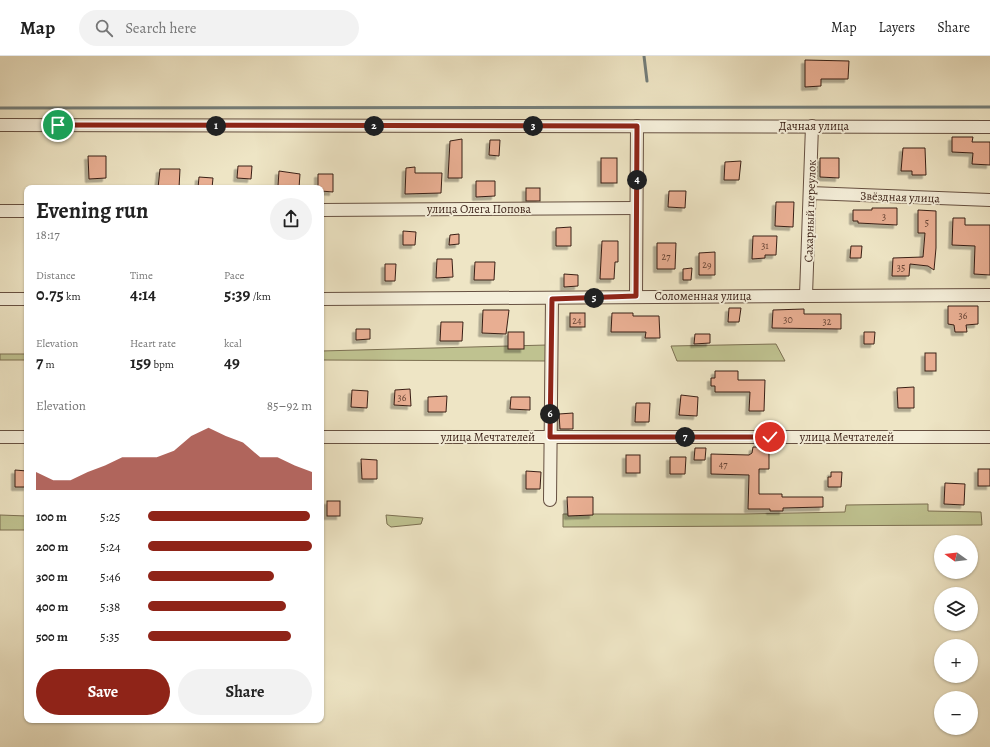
<!DOCTYPE html>
<meta charset="utf-8">
<style>
:root{--surface:#fff;--page:#f2f2f2;--text:#222;--muted:#767676;--line:#e0e0e0;--accent:#8f2418}
body{margin:0;font-family:Alegreya,serif;background:var(--page);color:var(--text);height:100vh;display:flex;flex-direction:column;font-size:15px;white-space:nowrap}
*{box-sizing:border-box;margin:0}
p{font-size:13px;color:var(--muted)}
.icon{flex:none;width:22px;height:22px;fill:none;stroke:currentColor;stroke-width:2;stroke-linecap:round;stroke-linejoin:round}
.map{position:relative;flex:1;overflow:hidden}
.side{position:absolute;left:24px;top:129px;width:300px;height:538px;display:flex;flex-direction:column;background:var(--surface);border-radius:8px;box-shadow:0 1px 3px #0004}
.side>*{flex:none}
.needle{width:26px;rotate:285deg}
.tools{position:absolute;left:934px;top:479px;display:grid;gap:8px}
.tools a{display:grid;place-items:center;width:44px;height:44px;border-radius:50%;background:var(--surface);box-shadow:0 1px 3px #0004;font-size:20px}
.pin{position:absolute;display:grid;place-items:center;width:34px;height:34px;color:#fff;margin:-17px;border:2px solid #fff;border-radius:50%;box-shadow:0 1px 4px #0007}
.km{position:absolute;width:20px;height:20px;margin:-10px;border-radius:50%;background:#222;color:#fff;font-size:11px;line-height:20px;text-align:center}
.round{display:grid;place-items:center;flex:none;width:42px;height:42px;border-radius:21px;background:var(--page)}
.summary{display:flex;align-items:center;justify-content:space-between;height:68px;padding:0 12px}
h1{font-size:22px;font-weight:600;line-height:30px}
.stats{display:grid;grid-template-columns:repeat(3,1fr);gap:6px;height:68px;padding:4px 12px}
.stats div{display:grid;align-content:center}
.stats b{font-size:17px;font-weight:600}
.stats small{font-size:11px;font-weight:400}
.stats p{font-size:11px}
.chart{height:112px;padding:8px 12px}
.chart p{display:flex;justify-content:space-between}
.chart svg{width:100%;height:72px;margin-top:4px;fill:var(--accent);opacity:.7}
.cta{display:flex;gap:8px;margin-top:auto;padding:8px 12px}
.cta a{flex:1;height:46px;border-radius:24px;background:var(--accent);color:#fff;font-size:16px;font-weight:600;line-height:46px;text-align:center}
.cta a+a{background:var(--page);color:var(--text)}
ul{padding:0 12px;list-style:none;font-size:13px}
li{display:grid;grid-template-columns:64px 48px 1fr;align-items:center;height:30px}
li i{height:10px;border-radius:5px;background:var(--accent)}
header{display:flex;align-items:center;gap:24px;box-sizing:border-box;height:56px;padding:0 20px;background:var(--surface);border-bottom:1px solid var(--line)}
header strong{font-size:19px}
nav{display:flex;gap:22px;margin-inline-start:auto;font-size:14px}
.search{width:280px;height:36px;background:var(--page);display:flex;align-items:center;gap:10px;box-sizing:border-box;padding:0 14px;border-radius:22px;color:var(--muted);font-size:15px}
.map>svg:first-child{display:block}
.green{fill:#bfc290;stroke:#7c7052}
.lines{fill:none;stroke-linecap:round;stroke-linejoin:round}
.stream{stroke:#747e7a;stroke-width:3}
.building{fill:#e8ae92;stroke:#391f15;filter:url(#shadow)}
.minor-casing{stroke:#665041;stroke-width:14}
.minor{stroke:#f4eed9;stroke-width:12}
.route-casing{stroke:#fff;stroke-width:8}
.route{stroke:#8f2418;stroke-width:5}
.labels{text-anchor:middle;stroke-width:4;stroke-linejoin:round;paint-order:stroke}
.number-label{font-size:10px;fill:#654334}
.street-label{font-size:12px;fill:#391f15;stroke:#f4eed9}
</style>
<header>
<strong>Map</strong>
<div class="search"><svg class="icon" aria-label="search" viewBox="0 0 24 24"><circle cx="10" cy="10" r="6"/><path d="M15 15l6 6"/></svg>Search here</div>
<nav><a>Map</a><a>Layers</a><a>Share</a></nav>
</header>
<div class="map">
<svg width="990" height="691" viewBox="0 0 990 691">
<defs>
<filter id="shadow"><feDropShadow dx="-3.5" dy="3.5" stdDeviation="0" flood-color="#0004"/></filter>
</defs>
<rect width="100%" height="100%" fill="#eee5c5"/>
<filter id="stains"><feTurbulence type="fractalNoise" baseFrequency=".005" numOctaves="4"/><feColorMatrix values="0 0 0 0 .2 0 0 0 0 .09 0 0 0 0 .02 0 0 0 .5 -.17"/></filter>
<radialGradient id="worn" r=".72"><stop offset=".6" stop-color="#630" stop-opacity="0"/><stop offset="1" stop-color="#630" stop-opacity=".3"/></radialGradient>
<!-- green -->
<g class="green">
<path d="M776,288L785,305H677L671,290Z"/>
<path d="M547,289V305L321,304V295Z"/>
<rect x="0" y="298" width="27" height="6"/>
<path d="M926,448H928V455L981,456L982,469L563,471V458H744L845,456L846,449Z"/>
<path d="M0,459L27,460V474H0Z"/>
<path d="M386,459L423,462L421,468L391,471L387,468Z"/>
</g>
<g class="lines">
<!-- stream -->
<g class="stream">
<path d="M644,0L647,25"/>
<path d="M0,52L990,51"/>
</g>
</g>
<!-- building -->
<g class="building">
<path d="M805,4L849,5L848,23H821V30L805,31Z"/>
<path d="M952,81H973L972,86H990V109L972,108L973,97L952,96Z"/>
<path d="M462,83V122H448L450,85Z"/>
<path d="M490,84H500L499,100L489,99Z"/>
<path d="M903,92H925L926,119H912V115H901Z"/>
<path d="M88,100H106V122L89,123Z"/>
<rect x="601" y="102" width="16" height="25"/>
<path d="M820,102H839V122L820,121Z"/>
<path d="M741,105L739,124H724L725,106Z"/>
<path d="M238,110H252L251,123L237,122Z"/>
<path d="M415,111V117H442L441,137L405,138L406,112Z"/>
<path d="M160,113H180L179,132H158Z"/>
<path d="M279,115L300,118L299,132L278,130Z"/>
<path d="M318,118H333V136L321,135V132H318Z"/>
<path d="M199,121L213,122L212,132H198Z"/>
<path d="M476,125H495V140L476,141Z"/>
<rect x="526" y="132" width="14" height="13"/>
<path d="M669,135H686L685,152L668,151Z"/>
<path d="M776,146H794L793,171L775,170Z"/>
<path d="M872,152H897V169L858,167V165H853V154H872Z"/>
<path d="M918,154L936,155V192L934,214L928,210L910,208L909,220H892L893,202L923,201L925,177H918Z"/>
<path d="M953,162H965V169H990V219L974,218L975,190L952,189Z"/>
<path d="M571,171V190H556V172Z"/>
<path d="M403,175L416,176L415,189H403Z"/>
<path d="M459,178V188L449,189L450,179Z"/>
<path d="M753,180H777L776,199H765V202L752,203Z"/>
<path d="M602,185H618V206H615L614,223H600Z"/>
<path d="M657,187H676L675,213H657Z"/>
<path d="M851,190H862L861,202H850Z"/>
<path d="M715,196V219H699V197Z"/>
<path d="M437,203H452L453,221L436,222Z"/>
<path d="M475,206H495L494,224H474Z"/>
<path d="M385,208H396L395,225H385Z"/>
<path d="M692,212L691,224H683V213Z"/>
<path d="M564,218L578,219V230L564,231Z"/>
<path d="M948,250H978V268L966,269L967,276H955L954,269L948,268Z"/>
<path d="M729,252H741L739,266H728Z"/>
<path d="M804,253V258H841V273L772,272L773,254Z"/>
<path d="M483,254H509L506,278L482,277Z"/>
<rect x="570" y="257" width="15" height="14"/>
<path d="M612,257H633V260H659L660,282H645L646,276H611Z"/>
<path d="M441,266H463L462,285H440Z"/>
<path d="M356,273H370V283L356,284Z"/>
<rect x="508" y="276" width="16" height="17"/>
<path d="M864,276H875L874,288H864Z"/>
<path d="M695,278H710V287L694,288Z"/>
<rect x="925" y="297" width="11" height="18"/>
<path d="M715,315H738V324H765L764,355H749L750,336H715V330H711V322H715Z"/>
<path d="M914,331V352H898L897,332Z"/>
<path d="M410,333L411,350L394,349L395,334Z"/>
<path d="M352,334L368,335L367,352L351,351Z"/>
<path d="M681,339L698,341L697,360L679,359Z"/>
<path d="M447,340L446,356H428V341Z"/>
<path d="M511,341H530V354L510,353Z"/>
<path d="M636,347H650L649,366H635Z"/>
<path d="M573,357V373H560L559,358Z"/>
<path d="M753,391H769V413H759V438H782V441H823V451L783,452V455H770V453H748L749,419L711,418V398L749,399L752,397Z"/>
<path d="M695,392H706L705,404H694Z"/>
<rect x="626" y="399" width="14" height="18"/>
<path d="M670,401H686L685,418H670Z"/>
<path d="M361,403L377,404V423H362Z"/>
<rect x="978" y="413" width="12" height="17"/>
<path d="M15,414L27,415V431H15Z"/>
<path d="M526,415L541,416L540,433H526Z"/>
<path d="M831,416H842L841,431H828V421H831Z"/>
<path d="M945,427L965,428L964,449L944,448Z"/>
<path d="M567,441H593V459L568,460Z"/>
<rect x="327" y="445" width="13" height="15"/>
</g>
<g class="lines">
<!-- minor casing -->
<g class="minor-casing">
<g id="minor">
<path d="M0,69L990,71"/>
<path d="M810,137L990,144"/>
<path d="M321,154L636,152"/>
<path d="M0,155H27"/>
<path d="M806,239L812,70"/>
<path d="M636,240L637,70"/>
<path d="M0,243H27"/>
<path d="M321,243L990,239"/>
<path d="M0,381H27"/>
<path d="M321,381H990"/>
<path d="M550,444L552,243"/>
</g>
</g>
<!-- minor -->
<use href="#minor" class="minor"/>
</g>
<g class="lines">
<!-- route casing -->
<g class="route-casing">
<path id="route" d="M58,69L637,70L636,240L552,243L550,381H770"/>
</g>
<!-- route -->
<use href="#route" class="route"/>
</g>
<g class="labels">
<!-- number labels -->
<g class="number-label">
<text x="884" y="164">3</text>
<text x="927" y="170">5</text>
<text x="765" y="193">31</text>
<text x="666" y="204">27</text>
<text x="707" y="212">29</text>
<text x="901" y="215">35</text>
<text x="963" y="263">36</text>
<text x="788" y="267">30</text>
<text x="577" y="268">24</text>
<text x="827" y="269">32</text>
<text x="402" y="345">36</text>
<text x="723" y="412">47</text>
</g>
<!-- street labels -->
<g class="street-label">
<text x="814" y="74">Дачная улица</text>
<text transform="translate(900 141) rotate(2)" y="4">Звёздная улица</text>
<text x="479" y="157">улица Олега Попова</text>
<text transform="translate(810 155) rotate(-88)" y="4">Сахарный переулок</text>
<text x="703" y="244">Соломенная улица</text>
<text x="488" y="385">улица Мечтателей</text>
<text x="847" y="385">улица Мечтателей</text>
</g>
</g>
<rect width="100%" height="100%" filter="url(#stains)"/>
<rect width="100%" height="100%" fill="url(#worn)"/>
</svg>
<div class="tools">
<a><svg class="needle" viewBox="-14 -14 28 28"><path d="M0-13l5 13h-10z" fill="#e53935"/><path d="M0 13l5-13h-10z" fill="#767676"/></svg></a>
<a><svg class="icon" aria-label="layers" viewBox="0 0 24 24"><path d="M12 4l9 5-9 5-9-5zM3 14l9 5 9-5"/></svg></a>
<a>+</a>
<a>−</a>
</div>
<div class="pin" style="left:58px;top:69px;background:#1e9e55"><svg class="icon" aria-label="arrive" viewBox="0 0 24 24"><path d="M6 21V4h12l-3 4 3 4H6"/></svg></div>
<div class="pin" style="left:770px;top:381px;background:#d93025"><svg class="icon" aria-label="check" viewBox="0 0 24 24"><path d="M5 12l5 5 9-10"/></svg></div>
<b class="km" style="left:216px;top:70px">1</b>
<b class="km" style="left:374px;top:70px">2</b>
<b class="km" style="left:533px;top:70px">3</b>
<b class="km" style="left:637px;top:124px">4</b>
<b class="km" style="left:594px;top:242px">5</b>
<b class="km" style="left:550px;top:358px">6</b>
<b class="km" style="left:685px;top:381px">7</b>
<section class="side">
<div class="summary"><div><h1>Evening run</h1><p>18:17</p></div><a class="round"><svg class="icon" aria-label="share" viewBox="0 0 24 24"><path d="M12 15V3M7 8l5-5 5 5M5 13v7h14v-7"/></svg></a></div>
<div class="stats">
<div><p>Distance</p><b>0.75<small> km</small></b></div>
<div><p>Time</p><b>4:14</b></div>
<div><p>Pace</p><b>5:39<small> /km</small></b></div>
</div>
<div class="stats">
<div><p>Elevation</p><b>7<small> m</small></b></div>
<div><p>Heart rate</p><b>159<small> bpm</small></b></div>
<div><p>kcal</p><b>49</b></div>
</div>
<div class="chart"><p><span>Elevation</span>85–92 m</p>
<svg viewBox="0 0 160 44" preserveAspectRatio="none"><path d="M0 44V33L10 38L20 38L30 33L40 29L50 24L60 24L70 24L80 20L90 11L100 6L110 11L120 15L130 24L140 24L150 29L160 33V44z"/></svg>
</div>
<ul>
<li><b>100 m</b>5:25<i style="width:99%"></i></li>
<li><b>200 m</b>5:24<i style="width:100%"></i></li>
<li><b>300 m</b>5:46<i style="width:77%"></i></li>
<li><b>400 m</b>5:38<i style="width:84%"></i></li>
<li><b>500 m</b>5:35<i style="width:87%"></i></li>
</ul>
<div class="cta"><a>Save</a><a>Share</a></div>
</section>
</div>
